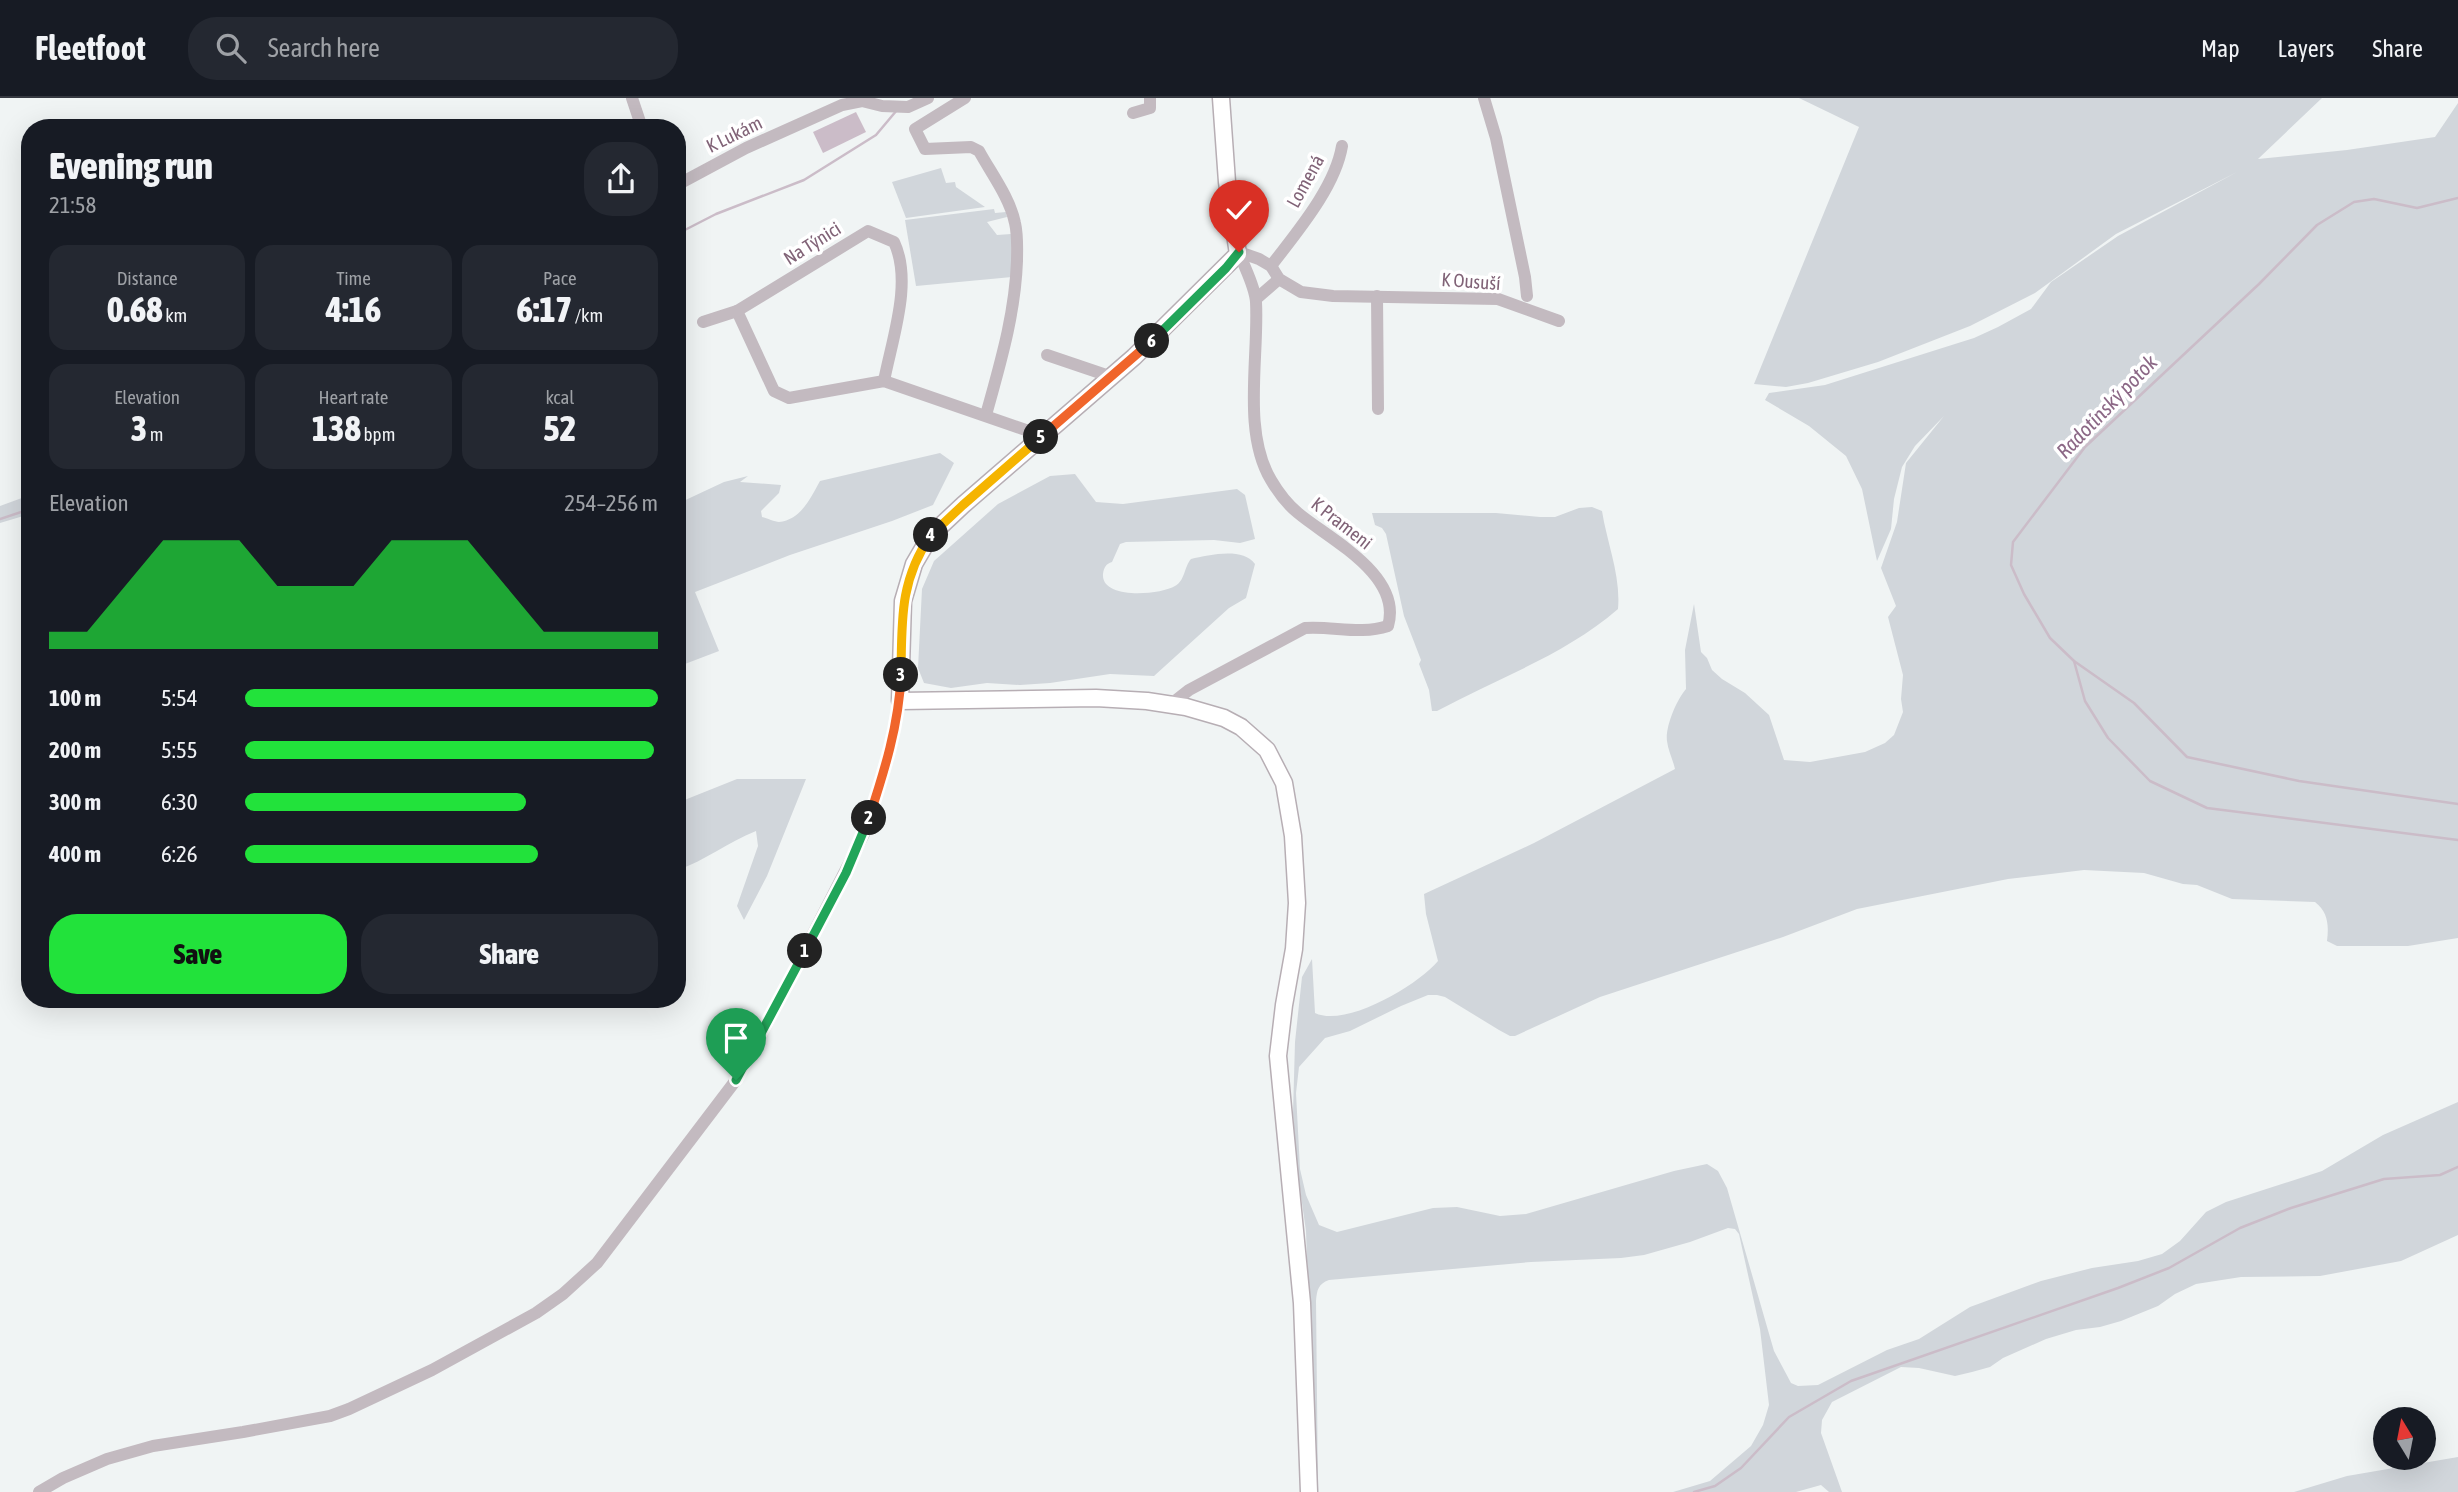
<!DOCTYPE html>
<meta charset="utf-8">
<style>
:root{--surface:#171b24;--page:#242831;--text:#f1f3f6;--muted:#9ea1a6;--line:#363941;--accent:#22e23b}
body{margin:0;font-family:"Asap Condensed",sans-serif;background:var(--page);color:var(--text);height:100vh;display:flex;flex-direction:column;font-size:26px;white-space:nowrap}
*{box-sizing:border-box;margin:0}
p{font-size:23px;color:var(--muted)}
.icon{flex:none;width:38px;height:38px;fill:none;stroke:currentColor;stroke-width:2;stroke-linecap:round;stroke-linejoin:round}
.map{position:relative;flex:1;overflow:hidden}
.details{position:absolute;left:21px;top:21px;width:665px;height:889px;display:flex;flex-direction:column;background:var(--surface);border-radius:28px;box-shadow:0 7px 28px #0002}
.details>*{flex:none}
.needle{width:46px;rotate:350deg}
.buttons{position:absolute;left:2373px;top:1309px;display:grid;gap:14px}
.buttons a{display:grid;place-items:center;width:63px;height:63px;border-radius:50%;background:var(--surface);box-shadow:0 7px 28px #0002;font-size:35px}
.pin{position:absolute;display:grid;place-items:center;width:60px;height:60px;color:#fff;margin:-72px -30px;border-radius:50% 50% 50% 0;rotate:-45deg;box-shadow:0 0 7px #0007}
.pin .icon{rotate:45deg}
.km{position:absolute;width:35px;height:35px;margin:-18px;border-radius:50%;background:#222;color:#fff;font-size:19px;line-height:35px;text-align:center}
.round{display:grid;place-items:center;flex:none;width:74px;height:74px;border-radius:28px;background:var(--page)}
.overview{display:flex;align-items:center;justify-content:space-between;height:119px;padding:0 28px}
h1{font-size:38px;font-weight:800;line-height:52px}
.figures{display:grid;grid-template-columns:repeat(3,1fr);gap:10px;height:119px;padding:7px 28px}
.figures div{display:grid;align-content:center;border-radius:18px;background:var(--page);text-align:center}
.figures b{font-size:35px;font-weight:800}
.figures small{font-size:19px;font-weight:400}
.figures p{font-size:19px}
.chart{height:196px;padding:14px 28px}
.chart p{display:flex;justify-content:space-between}
.chart svg{width:100%;height:126px;margin-top:7px;fill:var(--accent);opacity:.7}
.cta{display:flex;gap:14px;margin-top:auto;padding:14px 28px}
.cta a{flex:1;height:80px;border-radius:28px;background:var(--accent);color:#111;font-size:28px;font-weight:800;line-height:80px;text-align:center}
.cta a+a{background:var(--page);color:var(--text)}
ul{padding:0 28px;list-style:none;font-size:23px}
li{display:grid;grid-template-columns:112px 84px 1fr;align-items:center;height:52px}
li i{height:18px;border-radius:9px;background:var(--accent)}
header{display:flex;align-items:center;gap:42px;box-sizing:border-box;height:98px;padding:0 35px;background:var(--surface);border-bottom:2px solid var(--line)}
header strong{font-size:33px}
nav{display:flex;gap:38px;margin-inline-start:auto;font-size:24px}
.search{width:490px;height:63px;background:var(--page);display:flex;align-items:center;gap:18px;box-sizing:border-box;padding:0 24px;border-radius:28px;color:var(--muted);font-size:26px}
.map>svg:first-child{display:block}
.green{fill:#d1d6db}
.water{fill:#cbbcc8}
.lines{fill:none;stroke-linecap:round;stroke-linejoin:round}
.stream{stroke:#cbbcc8;stroke-width:2.5}
.major-casing{stroke:#b7aeb4;stroke-width:19}
.minor{stroke:#c3bac0;stroke-width:12}
.major{stroke:#fff;stroke-width:16}
.split-1-casing{stroke:#fff;stroke-width:14}
.split-2-casing{stroke:#fff;stroke-width:14}
.split-3-casing{stroke:#fff;stroke-width:14}
.split-4-casing{stroke:#fff;stroke-width:14}
.split-5-casing{stroke:#fff;stroke-width:14}
.split-6-casing{stroke:#fff;stroke-width:14}
.split-7-casing{stroke:#fff;stroke-width:14}
.split-1{stroke:#22a559;stroke-width:9}
.split-2{stroke:#22a559;stroke-width:9}
.split-3{stroke:#f0652b;stroke-width:9}
.split-4{stroke:#f5b400;stroke-width:9}
.split-5{stroke:#f5b400;stroke-width:9}
.split-6{stroke:#f0652b;stroke-width:9}
.split-7{stroke:#22a559;stroke-width:9}
.labels{text-anchor:middle;stroke-width:7;stroke-linejoin:round;paint-order:stroke}
.street-label{font-size:19px;fill:#816377;stroke:#fff}
.water-label{font-size:21px;font-style:italic;fill:#8c6886;stroke:#fff}
</style>
<header>
<strong>Fleetfoot</strong>
<div class="search"><svg class="icon" aria-label="search" viewBox="0 0 24 24"><circle cx="10" cy="10" r="6"/><path d="M15 15l6 6"/></svg>Search here</div>
<nav><a>Map</a><a>Layers</a><a>Share</a></nav>
</header>
<div class="map">
<svg width="2458" height="1394" viewBox="0 0 2458 1394">
<rect width="100%" height="100%" fill="#f0f4f4"/>
<!-- green -->
<g class="green">
<path d="M1799,0H2322L2258,61L2347,52L2435,39L2458,5V840L2408,848H2337L2327,843C2329,827 2328,814 2315,804L2232,801L2197,787L2183,786L2144,775L2084,772L2008,781L1857,811L1783,839L1600,899L1515,938H1510L1499,932L1445,899L1437,897H1428L1401,908L1350,933L1325,940L1299,969L1296,995L1300,1071L1306,1097L1319,1127L1337,1134L1433,1110L1457,1109L1500,1118L1526,1116L1674,1073L1707,1066L1718,1073L1727,1090L1774,1253L1791,1285L1798,1288L1818,1287L1887,1252L1919,1241L1970,1209L2041,1183L2092,1170L2138,1163L2162,1156L2180,1143L2206,1114L2226,1104L2322,1073L2383,1037L2458,1004V1137L2401,1163L2320,1178L2241,1179L2196,1186L2175,1196L2158,1208L2121,1223L2100,1229L2076,1232L2046,1241L2003,1260L1990,1269L1972,1274L1955,1278L1919,1270L1901,1269L1832,1304L1822,1322L1821,1335L1842,1394H1829L1821,1387L1796,1394H1673L1710,1383L1751,1348L1763,1327L1769,1307L1760,1231L1739,1136L1735,1131L1728,1130L1690,1144L1644,1157L1621,1160L1531,1164L1329,1182C1318,1186 1317,1192 1316,1203L1318,1394H1315L1306,1133L1296,1063L1293,1015L1295,944L1302,879L1312,861L1315,915C1346,930 1418,887 1438,863L1426,816L1424,796L1534,745L1675,671C1673,662 1668,652 1667,643C1665,629 1677,601 1686,591L1685,552L1694,506L1701,554L1707,560L1712,572L1722,581L1745,595L1769,617L1784,662L1810,664L1865,654L1885,645L1894,637L1903,614L1901,601L1903,577L1888,519L1896,508L1881,470L1897,424L1906,365L1944,318L1915,348L1902,369L1894,401L1891,431L1877,463L1862,391L1846,358L1809,328L1765,302L1769,295L1825,287L1974,240L1998,229L2031,211L2051,184L2118,138L2237,74L2116,136L2035,195L1970,228L1878,264L1808,285L1786,289L1754,286L1859,29Z"/>
<path d="M941,70L946,85L955,84L956,89L985,109L906,120L892,84Z"/>
<path d="M994,111L995,115L1006,114L1007,119L987,124L997,137L1011,136L1012,179L916,188L905,122Z"/>
<path d="M940,355L954,365L933,407L892,423L790,457L695,494L719,553L677,569V406L724,384L748,378L740,384L781,387L779,395L761,413L762,419C767,420 775,424 779,424C801,422 811,399 820,383Z"/>
<path d="M1075,376L1096,404L1123,406L1237,391L1245,397L1255,441L1240,445L1214,442L1126,444L1120,446L1112,464C1106,466 1104,469 1103,476C1101,502 1160,497 1175,488C1185,483 1184,469 1191,461C1209,457 1243,449 1255,466L1246,500L1229,510L1154,578L1110,576L1050,585L1020,587L987,585L951,590L924,585L918,570L922,491L934,463L998,406L1050,378Z"/>
<path d="M30,397V416L0,425V408Z"/>
<path d="M1592,409L1602,413C1607,445 1621,478 1618,511C1565,557 1498,580 1437,613H1432L1429,592L1419,566L1421,562L1404,518L1386,436L1382,430L1375,427L1372,415H1496L1540,419H1555L1579,410Z"/>
<path d="M737,681H806L767,778L744,822L737,808L758,748L756,733C728,744 705,763 677,772V705Z"/>
<path d="M2458,1359V1394H2294L2347,1378Z"/>
</g>
<!-- water -->
<path class="water" d="M856,14L866,34L823,55L813,34Z"/>
<g class="lines">
<!-- stream -->
<g class="stream">
<path d="M2458,100L2417,110L2374,101L2354,104L2317,127L2259,186L2085,349L2013,444L2011,467L2024,496L2050,540L2074,563L2085,603L2108,640L2150,683L2207,710L2458,742"/>
<path d="M677,136L716,116L804,82L876,37L897,12"/>
<path d="M0,421L30,411"/>
<path d="M2074,563L2134,605L2187,659L2299,683L2458,706"/>
<path d="M1694,1394L1715,1388L1741,1370L1789,1319L1851,1283L2118,1190L2169,1170L2240,1130L2291,1110L2384,1081L2440,1077L2458,1069"/>
</g>
<!-- major casing -->
<g class="major-casing">
<path id="major" d="M1221,0L1227,84L1238,156L1134,259L963,407L931,437L914,466L903,503L900,603L1096,600L1147,603L1186,609L1224,620L1241,629L1267,652L1284,685L1293,738L1297,805L1294,851L1284,907L1278,958L1302,1205L1309,1394"/>
</g>
<!-- minor -->
<g class="minor">
<path d="M632,0L642,30"/>
<path d="M965,0L915,31L925,51L971,49L979,53C991,75 1010,100 1015,125C1018,138 1017,151 1017,163C1015,217 1000,266 986,317"/>
<path d="M1484,0L1496,40L1525,179L1527,198"/>
<path d="M1133,15L1150,10V0"/>
<path d="M677,87L746,50L842,7L862,3L882,8L908,9L928,0"/>
<path d="M1239,154L1259,161L1271,168L1279,181L1301,194L1333,198L1498,201L1559,223"/>
<path d="M1271,168C1296,135 1335,90 1342,48"/>
<path d="M1377,198L1378,311"/>
<path d="M1256,201L1279,181"/>
<path d="M737,213L774,293L789,300L884,283L1043,338"/>
<path d="M703,224L737,213L868,133L894,144C913,184 892,241 884,283"/>
<path d="M1047,257L1112,279"/>
<path d="M1170,607L1189,592L1305,530C1334,528 1360,537 1388,528C1403,477 1329,441 1298,415C1287,406 1278,394 1271,382C1242,334 1259,258 1256,204C1255,188 1244,169 1239,154"/>
<path d="M39,1394L63,1380L107,1361L153,1348L243,1334L330,1318L349,1311L432,1272L536,1215L563,1196L597,1165L736,982L754,951L865,734L886,666L900,603"/>
</g>
<!-- major -->
<use href="#major" class="major"/>
</g>
<g class="lines">
<!-- split-1 casing -->
<g class="split-1-casing">
<path id="split-1" d="M736,982L805,853"/>
</g>
<!-- split-2 casing -->
<g class="split-2-casing">
<path id="split-2" d="M805,853L846,775L869,720"/>
</g>
<!-- split-3 casing -->
<g class="split-3-casing">
<path id="split-3" d="M869,720C884,674 899,627 901,577"/>
</g>
<!-- split-4 casing -->
<g class="split-4-casing">
<path id="split-4" d="M901,577C902,524 899,483 931,437"/>
</g>
<!-- split-5 casing -->
<g class="split-5-casing">
<path id="split-5" d="M931,437L963,407L1041,339"/>
</g>
<!-- split-6 casing -->
<g class="split-6-casing">
<path id="split-6" d="M1041,339L1152,243"/>
</g>
<!-- split-7 casing -->
<g class="split-7-casing">
<path id="split-7" d="M1152,243L1226,170L1239,154"/>
</g>
<!-- split-1 -->
<use href="#split-1" class="split-1"/>
<!-- split-2 -->
<use href="#split-2" class="split-2"/>
<!-- split-3 -->
<use href="#split-3" class="split-3"/>
<!-- split-4 -->
<use href="#split-4" class="split-4"/>
<!-- split-5 -->
<use href="#split-5" class="split-5"/>
<!-- split-6 -->
<use href="#split-6" class="split-6"/>
<!-- split-7 -->
<use href="#split-7" class="split-7"/>
</g>
<g class="labels">
<!-- street labels -->
<g class="street-label">
<text transform="translate(734 36) rotate(-26)" y="7">K Lukám</text>
<text transform="translate(1305 83) rotate(-61)" y="7">Lomená</text>
<text transform="translate(812 145) rotate(-32)" y="7">Na Týnici</text>
<text transform="translate(1471 183) rotate(4)" y="7">K Ousuší</text>
<text transform="translate(1342 425) rotate(38)" y="7">K Prameni</text>
</g>
<!-- water labels -->
<g class="water-label">
<text transform="translate(2107 309) rotate(-46)" y="7">Radotínský potok</text>
</g>
</g>
</svg>
<div class="buttons">
<a><svg class="needle" viewBox="-14 -14 28 28"><path d="M0-13l5 13h-10z" fill="#e53935"/><path d="M0 13l5-13h-10z" fill="#9ea1a6"/></svg></a>
</div>
<div class="pin" style="left:736px;top:982px;background:#1e9e55"><svg class="icon" aria-label="arrive" viewBox="0 0 24 24"><path d="M6 21V4h12l-3 4 3 4H6"/></svg></div>
<div class="pin" style="left:1239px;top:154px;background:#d93025"><svg class="icon" aria-label="check" viewBox="0 0 24 24"><path d="M5 12l5 5 9-10"/></svg></div>
<b class="km" style="left:805px;top:853px">1</b>
<b class="km" style="left:869px;top:720px">2</b>
<b class="km" style="left:901px;top:577px">3</b>
<b class="km" style="left:931px;top:437px">4</b>
<b class="km" style="left:1041px;top:339px">5</b>
<b class="km" style="left:1152px;top:243px">6</b>
<section class="details">
<div class="overview"><div><h1>Evening run</h1><p>21:58</p></div><a class="round"><svg class="icon" aria-label="share" viewBox="0 0 24 24"><path d="M12 15V3M7 8l5-5 5 5M5 13v7h14v-7"/></svg></a></div>
<div class="figures">
<div><p>Distance</p><b>0.68<small> km</small></b></div>
<div><p>Time</p><b>4:16</b></div>
<div><p>Pace</p><b>6:17<small> /km</small></b></div>
</div>
<div class="figures">
<div><p>Elevation</p><b>3<small> m</small></b></div>
<div><p>Heart rate</p><b>138<small> bpm</small></b></div>
<div><p>kcal</p><b>52</b></div>
</div>
<div class="chart"><p><span>Elevation</span>254–256 m</p>
<svg viewBox="0 0 160 44" preserveAspectRatio="none"><path d="M0 44V38L10 38L20 22L30 6L40 6L50 6L60 22L70 22L80 22L90 6L100 6L110 6L120 22L130 38L140 38L150 38L160 38V44z"/></svg>
</div>
<ul>
<li><b>100 m</b>5:54<i style="width:100%"></i></li>
<li><b>200 m</b>5:55<i style="width:99%"></i></li>
<li><b>300 m</b>6:30<i style="width:68%"></i></li>
<li><b>400 m</b>6:26<i style="width:71%"></i></li>
</ul>
<div class="cta"><a>Save</a><a>Share</a></div>
</section>
</div>
